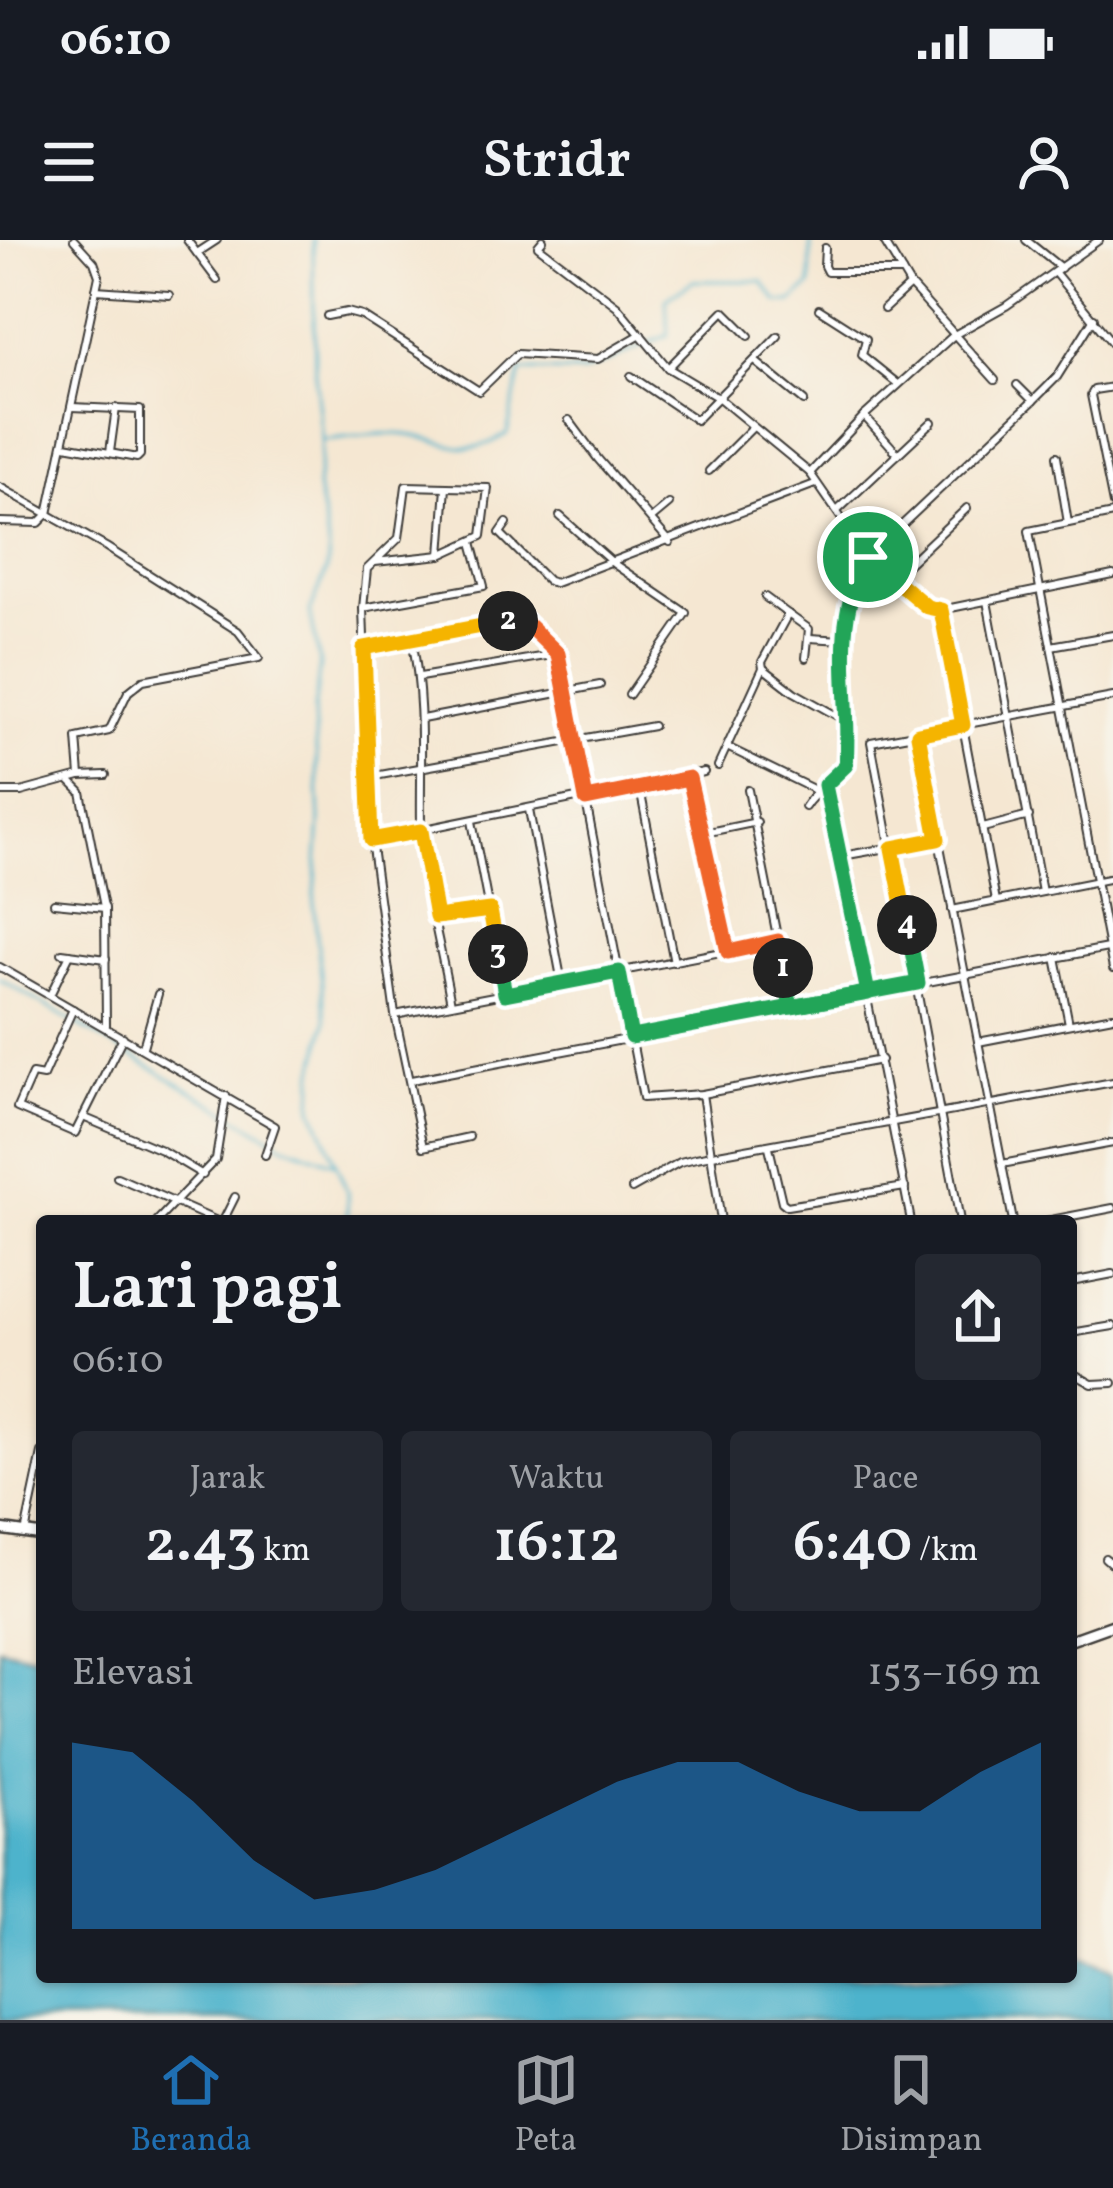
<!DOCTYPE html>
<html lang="id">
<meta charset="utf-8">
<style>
:root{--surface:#171b24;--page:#242831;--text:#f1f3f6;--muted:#9ea1a6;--line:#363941;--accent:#1f6fb2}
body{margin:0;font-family:Vollkorn,serif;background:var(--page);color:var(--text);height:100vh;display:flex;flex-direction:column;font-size:45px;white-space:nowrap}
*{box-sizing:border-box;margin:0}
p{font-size:39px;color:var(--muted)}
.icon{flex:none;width:66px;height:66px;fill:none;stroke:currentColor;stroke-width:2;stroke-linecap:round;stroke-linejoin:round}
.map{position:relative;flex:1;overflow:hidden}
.side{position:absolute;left:36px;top:975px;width:1041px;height:768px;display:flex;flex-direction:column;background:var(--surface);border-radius:12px;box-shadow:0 3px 9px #0004}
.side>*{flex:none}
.pin{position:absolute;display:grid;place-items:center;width:102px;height:102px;color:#fff;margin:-51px;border:6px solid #fff;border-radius:50%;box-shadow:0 3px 12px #0007}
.km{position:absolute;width:60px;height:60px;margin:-30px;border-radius:50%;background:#222;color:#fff;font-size:33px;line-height:60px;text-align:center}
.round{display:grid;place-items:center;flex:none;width:126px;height:126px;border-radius:12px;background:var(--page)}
.overview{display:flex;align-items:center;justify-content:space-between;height:204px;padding:0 36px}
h1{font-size:66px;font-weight:600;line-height:90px}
.metrics{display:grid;grid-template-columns:repeat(3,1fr);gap:18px;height:204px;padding:12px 36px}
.metrics div{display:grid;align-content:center;border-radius:12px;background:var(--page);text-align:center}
.metrics b{font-size:60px;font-weight:600}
.metrics small{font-size:33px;font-weight:400}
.metrics p{font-size:33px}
.chart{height:336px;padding:24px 36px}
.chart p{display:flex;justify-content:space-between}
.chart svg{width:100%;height:216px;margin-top:12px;fill:var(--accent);opacity:.7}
.status{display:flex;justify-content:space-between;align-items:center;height:84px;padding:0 60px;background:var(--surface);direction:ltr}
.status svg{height:33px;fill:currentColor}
header{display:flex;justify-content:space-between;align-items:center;height:156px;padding:0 36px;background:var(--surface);font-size:54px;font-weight:600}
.tabs{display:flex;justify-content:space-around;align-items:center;height:168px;border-top:3px solid var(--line);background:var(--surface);font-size:33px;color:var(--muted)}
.tabs a{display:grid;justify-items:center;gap:6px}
.tabs .current{color:var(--accent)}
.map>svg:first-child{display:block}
.water{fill:#4db3cc;stroke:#346874;stroke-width:3}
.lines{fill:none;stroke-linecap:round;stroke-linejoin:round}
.stream{stroke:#4db3cc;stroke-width:3}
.street-casing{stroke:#3d3a37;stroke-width:10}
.secondary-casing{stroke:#3d3a37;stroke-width:14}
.street{stroke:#fff;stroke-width:6}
.secondary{stroke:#fff;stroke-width:9}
.split-1-casing{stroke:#fff;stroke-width:24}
.split-2-casing{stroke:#fff;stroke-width:24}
.split-3-casing{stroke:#fff;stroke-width:24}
.split-4-casing{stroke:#fff;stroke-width:24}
.split-5-casing{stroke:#fff;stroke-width:24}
.split-1{stroke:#22a559;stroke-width:15}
.split-2{stroke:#f0652b;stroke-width:15}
.split-3{stroke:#f5b400;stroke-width:15}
.split-4{stroke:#22a559;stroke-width:15}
.split-5{stroke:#f5b400;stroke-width:15}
</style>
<div class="status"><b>06:10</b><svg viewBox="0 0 49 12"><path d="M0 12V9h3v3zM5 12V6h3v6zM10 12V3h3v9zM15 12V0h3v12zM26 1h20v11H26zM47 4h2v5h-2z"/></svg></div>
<header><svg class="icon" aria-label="menu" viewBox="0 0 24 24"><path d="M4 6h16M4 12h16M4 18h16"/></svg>Stridr<svg class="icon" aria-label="person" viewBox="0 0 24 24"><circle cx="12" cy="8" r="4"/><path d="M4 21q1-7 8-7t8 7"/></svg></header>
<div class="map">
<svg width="1113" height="1780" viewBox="0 0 1113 1780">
<rect width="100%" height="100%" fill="#f7f3e8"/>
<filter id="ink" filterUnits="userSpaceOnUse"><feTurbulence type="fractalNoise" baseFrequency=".00833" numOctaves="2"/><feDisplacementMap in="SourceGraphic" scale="24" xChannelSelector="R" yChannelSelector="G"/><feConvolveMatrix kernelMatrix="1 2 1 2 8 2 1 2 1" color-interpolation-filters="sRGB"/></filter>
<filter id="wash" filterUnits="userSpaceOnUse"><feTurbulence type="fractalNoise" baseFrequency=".004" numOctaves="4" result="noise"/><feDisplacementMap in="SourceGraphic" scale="48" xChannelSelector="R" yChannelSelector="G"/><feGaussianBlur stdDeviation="2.7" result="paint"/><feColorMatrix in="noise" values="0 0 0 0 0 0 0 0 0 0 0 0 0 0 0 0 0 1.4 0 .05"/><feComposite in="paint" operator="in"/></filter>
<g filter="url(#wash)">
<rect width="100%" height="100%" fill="#f5e7d2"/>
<!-- water -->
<path class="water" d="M0,1408L42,1418V1737H1071V1712L1113,1730V1780H0Z"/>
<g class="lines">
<!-- stream -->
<g class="stream">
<path d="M313,0L315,133L322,200L317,247L329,309L327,329L310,372L320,423L314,471L320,580L314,668L326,782L314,835L313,867L347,951L348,981"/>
<path d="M322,200C349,198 381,191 407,195C452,200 462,222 507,194L521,131L583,132L668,95L666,59L693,41H762L778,62H791L810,46L811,0"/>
<path d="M0,739L282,904L334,923"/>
</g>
</g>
</g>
<g filter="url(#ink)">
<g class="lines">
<!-- street casing -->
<g class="street-casing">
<g id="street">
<path d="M187,0L217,40"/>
<path d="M543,0L538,6L617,66L668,128L720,159L810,233L868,317L927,367L941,370L1113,335"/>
<path d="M883,0L910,45L995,140"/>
<path d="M1026,0L1061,28"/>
<path d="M825,8L824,26L827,32H902"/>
<path d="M197,13L217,0"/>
<path d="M1055,33L1113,104"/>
<path d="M96,50L169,55"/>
<path d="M819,69L866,99L862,115L898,144"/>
<path d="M884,69L910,45"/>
<path d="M327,76L347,72L362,76L479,151L517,114L598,119L641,94"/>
<path d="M756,122L804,161"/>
<path d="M668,128L724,71L749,96"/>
<path d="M631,136L696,180L778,96"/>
<path d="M1113,147L1094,150L1091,155L1113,264"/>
<path d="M1033,161L1057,137L1094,78"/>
<path d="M569,180L598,219L670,302"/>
<path d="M65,205L137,218L140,215V170L72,167"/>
<path d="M110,212L116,168"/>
<path d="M898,214L932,182"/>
<path d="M1057,216L1068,283"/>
<path d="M709,231L753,187"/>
<path d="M810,233L864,176L954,95L1006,66L1099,0"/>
<path d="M0,247L106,307L238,391L259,418L143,440L128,452L109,491L77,498L80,536L21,552H0"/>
<path d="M837,271L898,214L864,176"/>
<path d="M1113,274L1029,291L1113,729"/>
<path d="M560,276L614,324L686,373L629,455"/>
<path d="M651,279L669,264"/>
<path d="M0,282L39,283L48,274L99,36L94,22L74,0"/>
<path d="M507,283L500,293L548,341L555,343L815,244"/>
<path d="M441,315L446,247"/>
<path d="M375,322L441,315L482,296L488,248L406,246L399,298L367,329L363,368L371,600L395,775L423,907L469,897"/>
<path d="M891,340L967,268"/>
<path d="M987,361L1042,652"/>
<path d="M363,368L484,346L472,302"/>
<path d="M941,370L996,661"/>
<path d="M788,374L809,389L806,418"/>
<path d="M810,398L842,400"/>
<path d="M412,400C425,463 420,524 421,587C422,638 442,711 451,764"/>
<path d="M1051,406L1113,395"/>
<path d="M365,408L516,380L524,381L557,410L643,858L702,854L881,820"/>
<path d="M763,428L794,452L846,481"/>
<path d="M420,437L558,414"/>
<path d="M422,479L600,445"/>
<path d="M918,493L1013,981"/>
<path d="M727,507L815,550"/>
<path d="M718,526L763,428L762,422L788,374L765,357"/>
<path d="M80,536L106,535"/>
<path d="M369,537L653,486"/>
<path d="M689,538L728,712"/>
<path d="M70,541L81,552L104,667"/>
<path d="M825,545L911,981"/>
<path d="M640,549L674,722"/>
<path d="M748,550L791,767"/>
<path d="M805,567C816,548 836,543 846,525C852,450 828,386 868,317L1033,161L1017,145"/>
<path d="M529,570L562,743"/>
<path d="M472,581L505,754"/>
<path d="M983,588L1029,576"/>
<path d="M704,593L757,582"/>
<path d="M371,600L704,532"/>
<path d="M842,616L938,599"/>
<path d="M54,663L105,668L106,785"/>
<path d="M952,670L1113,638"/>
<path d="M436,677L490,670"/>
<path d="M62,713L106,719"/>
<path d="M1056,717L1069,784"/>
<path d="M0,727L275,886L265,915"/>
<path d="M50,755L70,714"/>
<path d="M73,769L43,836L32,834L17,868L75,893L123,797"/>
<path d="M395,775L778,701"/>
<path d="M978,802L1113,776"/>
<path d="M143,807L158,754"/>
<path d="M411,840L1113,707"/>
<path d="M702,854L721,981"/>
<path d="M83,877L161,910L203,935"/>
<path d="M769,907L782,962L787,966L905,947"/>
<path d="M1002,924L1113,903"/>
<path d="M117,937L217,981"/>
<path d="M632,949L680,922L696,918L1113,842"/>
<path d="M157,981L216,919L226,856"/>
<path d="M223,981L235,957"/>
<path d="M960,981L871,502L1113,457"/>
<path d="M1046,981L1113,968"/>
<path d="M1071,1042L1113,1034"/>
<path d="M1071,1093L1113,1086"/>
<path d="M1071,1132L1092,1144L1113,1143"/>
<path d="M25,1293L42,1213"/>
<path d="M1105,1318L1113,1325"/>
</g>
</g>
<!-- secondary casing -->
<g class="secondary-casing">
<g id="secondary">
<path d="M0,1289L42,1295"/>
<path d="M1071,1400L1113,1385"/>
</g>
</g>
<!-- street -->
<use href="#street" class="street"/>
<!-- secondary -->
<use href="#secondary" class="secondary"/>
</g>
</g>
<g class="lines" filter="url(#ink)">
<!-- split-1 casing -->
<g class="split-1-casing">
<path id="split-1" d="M783,728L791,767L868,753L825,545L846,525C852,450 828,386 868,317"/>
</g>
<!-- split-2 casing -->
<g class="split-2-casing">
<path id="split-2" d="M508,381H524L558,414L586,559L689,538L728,712L778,701L783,728"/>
</g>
<!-- split-3 casing -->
<g class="split-3-casing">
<path id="split-3" d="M498,714L490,670L436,677L421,591L371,600L364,408L508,381"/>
</g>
<!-- split-4 casing -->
<g class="split-4-casing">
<path id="split-4" d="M498,714L505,754L619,732L631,797L918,743L907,685"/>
</g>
<!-- split-5 casing -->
<g class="split-5-casing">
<path id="split-5" d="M868,317L927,367L941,370L963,485L918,494L938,599L892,608L907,685"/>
</g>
<!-- split-1 -->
<use href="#split-1" class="split-1"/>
<!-- split-2 -->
<use href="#split-2" class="split-2"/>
<!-- split-3 -->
<use href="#split-3" class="split-3"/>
<!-- split-4 -->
<use href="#split-4" class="split-4"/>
<!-- split-5 -->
<use href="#split-5" class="split-5"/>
</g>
</svg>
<div class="pin" style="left:868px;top:317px;background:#1e9e55"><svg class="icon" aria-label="arrive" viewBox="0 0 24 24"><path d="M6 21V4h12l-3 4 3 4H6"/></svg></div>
<b class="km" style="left:783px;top:728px">1</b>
<b class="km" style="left:508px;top:381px">2</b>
<b class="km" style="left:498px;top:714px">3</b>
<b class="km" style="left:907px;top:685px">4</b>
<section class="side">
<div class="overview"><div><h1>Lari pagi</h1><p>06:10</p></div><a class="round"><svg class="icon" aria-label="share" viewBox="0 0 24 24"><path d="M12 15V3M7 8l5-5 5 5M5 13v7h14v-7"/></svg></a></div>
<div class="metrics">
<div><p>Jarak</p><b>2.43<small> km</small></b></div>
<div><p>Waktu</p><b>16:12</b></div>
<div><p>Pace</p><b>6:40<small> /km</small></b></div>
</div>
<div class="chart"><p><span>Elevasi</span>153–169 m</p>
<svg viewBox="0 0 160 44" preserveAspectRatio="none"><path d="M0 44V6L10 8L20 18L30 30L40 38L50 36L60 32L70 26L80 20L90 14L100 10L110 10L120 16L130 20L140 20L150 12L160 6V44z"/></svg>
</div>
</section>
</div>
<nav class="tabs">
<a class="current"><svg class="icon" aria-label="home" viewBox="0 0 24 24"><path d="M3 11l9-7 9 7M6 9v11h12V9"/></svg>Beranda</a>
<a><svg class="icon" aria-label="map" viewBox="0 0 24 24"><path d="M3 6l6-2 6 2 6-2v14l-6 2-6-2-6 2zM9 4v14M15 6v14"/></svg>Peta</a>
<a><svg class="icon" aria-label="saved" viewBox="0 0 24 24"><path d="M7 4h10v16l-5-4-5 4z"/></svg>Disimpan</a>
</nav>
